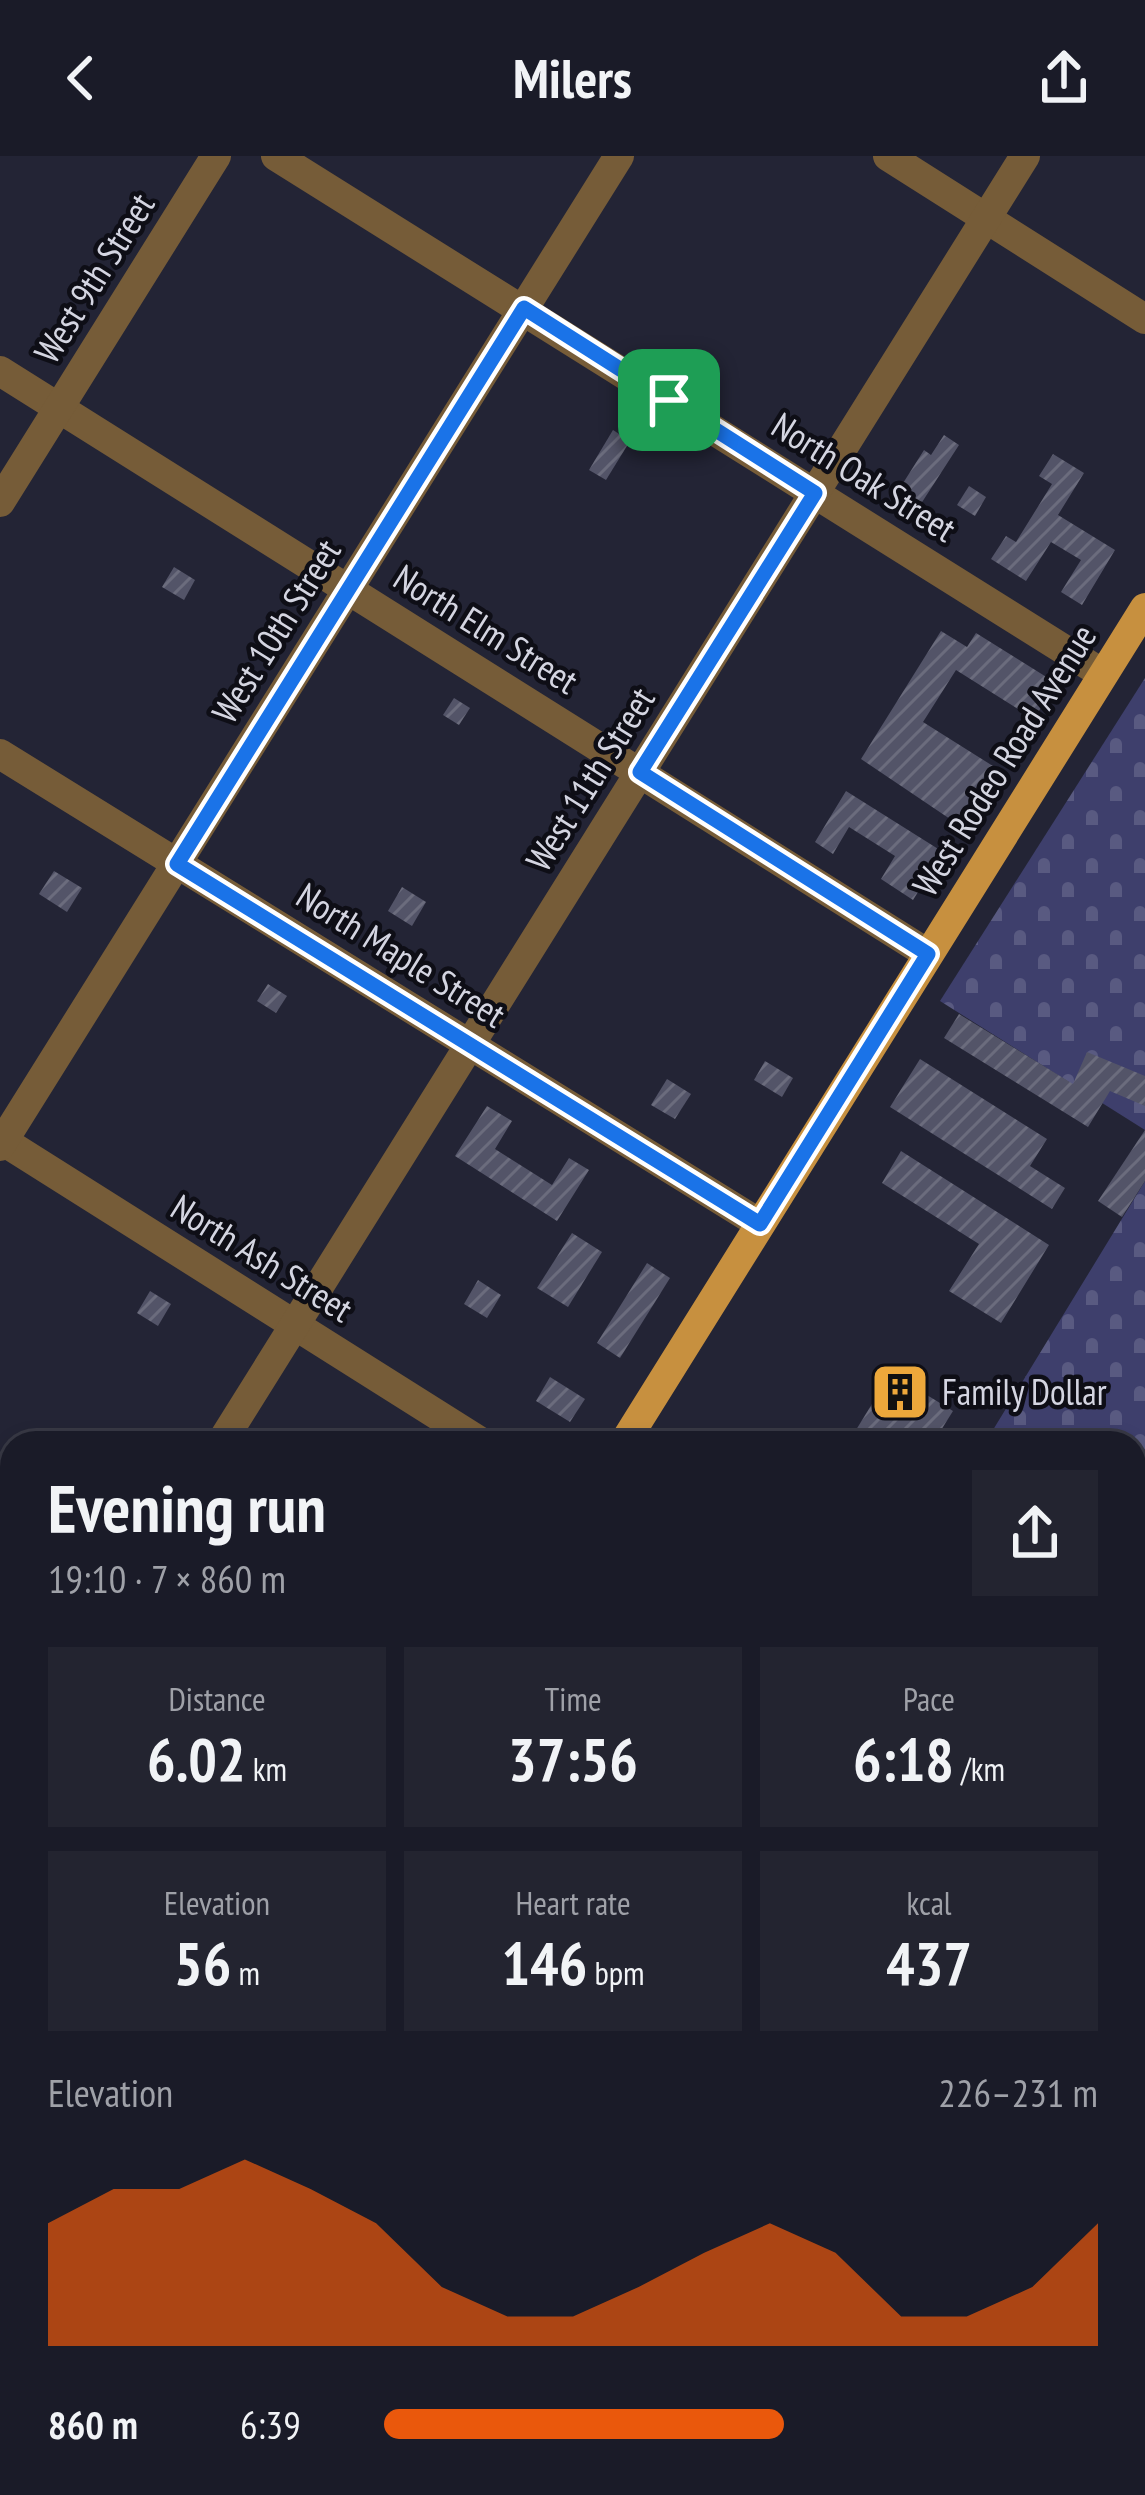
<!DOCTYPE html>
<meta charset="utf-8">
<style>
:root{--surface:#1a1b28;--page:#232430;--text:#f1f3f6;--muted:#9fa1a8;--line:#383945;--accent:#ea580c}
body{margin:0;font-family:"PT Sans Narrow",sans-serif;background:var(--page);color:var(--text);height:100vh;display:flex;flex-direction:column;font-size:45px;white-space:nowrap}
*{box-sizing:border-box;margin:0}
p{font-size:39px;color:var(--muted)}
.icon{flex:none;width:66px;height:66px;fill:none;stroke:currentColor;stroke-width:2;stroke-linecap:round;stroke-linejoin:round}
.map{position:relative;flex:1;overflow:hidden}
.drawer{position:absolute;left:0px;top:1275px;width:1146px;height:1065px;display:flex;flex-direction:column;background:var(--surface);border-radius:36px 36px 0 0;box-shadow:0 6px 18px #0003,0 0 0 3px var(--line)}
.drawer>*{flex:none}
.pin{position:absolute;display:grid;place-items:center;width:102px;height:102px;color:#fff;margin:-51px;border-radius:24px;box-shadow:0 6px 18px #0006}
.round{display:grid;place-items:center;flex:none;width:126px;height:126px;border-radius:0px;background:var(--page)}
.headline{display:flex;align-items:center;justify-content:space-between;height:204px;padding:0 48px}
h1{font-size:66px;font-weight:700;line-height:90px}
.stats{display:grid;grid-template-columns:repeat(3,1fr);gap:18px;height:204px;padding:12px 48px}
.stats div{display:grid;align-content:center;border-radius:0px;background:var(--page);text-align:center}
.stats b{font-size:60px;font-weight:700}
.stats small{font-size:33px;font-weight:400}
.stats p{font-size:33px}
.chart{height:336px;padding:24px 48px}
.chart p{display:flex;justify-content:space-between}
.chart svg{width:100%;height:216px;margin-top:12px;fill:var(--accent);opacity:.7}
ul{padding:0 48px;list-style:none;font-size:39px}
li{display:grid;grid-template-columns:192px 144px 1fr;align-items:center;height:90px}
li i{height:30px;border-radius:15px;background:var(--accent)}
header{display:flex;justify-content:space-between;align-items:center;height:156px;padding:0 48px;background:var(--surface);font-size:54px;font-weight:700}
.map>svg:first-child{display:block}
.cemetery{fill:url(#cemetery-stones)}
.park{fill:#3e3f6c}
.building{fill:url(#building-hatch)}
.lines{fill:none;stroke-linecap:round;stroke-linejoin:round}
.minor{stroke:#765c38;stroke-width:30}
.major{stroke:#c7903f;stroke-width:30}
.route-casing{stroke:#fff;stroke-width:24}
.route{stroke:#1a73e8;stroke-width:15}
.labels{text-anchor:middle;stroke-width:9;stroke-linejoin:round;paint-order:stroke}
.street-label{font-size:36px;fill:#d4d5e1;stroke:#0e0e16}
.poi-label{font-size:36px;fill:#d4d5e1;stroke:#0e0e16;text-anchor:start}
</style>
<header><svg class="icon" aria-label="back" viewBox="0 0 24 24"><path d="M15 5l-7 7 7 7"/></svg>Milers<svg class="icon" aria-label="share" viewBox="0 0 24 24"><path d="M12 15V3M7 8l5-5 5 5M5 13v7h14v-7"/></svg></header>
<div class="map">
<svg width="1145" height="2339" viewBox="0 0 1145 2339">
<defs>
<pattern id="cemetery-stones" width="16" height="16" patternUnits="userSpaceOnUse" patternTransform="scale(3)"><rect width="16" height="16" fill="#3e3f6c"/><path d="M2 7V4a2 2 0 0 1 4 0v3zM10 15v-3a2 2 0 0 1 4 0v3z" fill="#595a81"/></pattern>
<pattern id="building-hatch" width="6" height="6" patternUnits="userSpaceOnUse" patternTransform="scale(3)"><rect width="6" height="6" fill="#535468"/><path d="M-1 1l2-2M0 6l6-6M5 7l2-2" fill="none" stroke="#6b6c7d"/></pattern>
</defs>
<rect width="100%" height="100%" fill="#232435"/>
<!-- cemetery -->
<g class="cemetery">
<path d="M1145,522V974L940,845Z"/>
<path d="M1145,1025V1657L1134,1650V1287H985Z"/>
</g>
<!-- park -->
<path class="park" d="M1145,1854V2339H1063L1036,2328H1134V1873Z"/>
<!-- building -->
<g class="building">
<path d="M613,274L630,285L606,324L589,314Z"/>
<path d="M944,279L959,289L915,357L893,343L924,294L931,299Z"/>
<path d="M1053,298L1084,317L1058,359L1115,394L1082,449L1061,436L1081,404L1051,386L1026,425L991,403L1006,380L1016,386L1052,328L1039,320Z"/>
<path d="M969,330L986,341L975,360L957,349Z"/>
<path d="M174,411L195,424L184,444L162,431Z"/>
<path d="M941,475L967,491L976,477L1056,527L1034,563L956,514L923,566L1004,617L990,640L978,632L956,667L861,603Z"/>
<path d="M454,542L470,552L459,569L443,559Z"/>
<path d="M846,635L943,696L913,744L881,723L895,700L849,671L833,698L815,686Z"/>
<path d="M54,715L82,732L67,756L39,738Z"/>
<path d="M402,731L426,746L412,770L388,755Z"/>
<path d="M268,828L287,840L276,857L257,845Z"/>
<path d="M959,858L1073,928L1087,896L1145,920V950L1110,935L1088,971L944,882Z"/>
<path d="M920,903L1047,983L1030,1010L1065,1032L1052,1053L890,951Z"/>
<path d="M765,905L793,922L782,941L754,924Z"/>
<path d="M667,923L691,938L675,963L651,949Z"/>
<path d="M487,950L512,965L495,993L552,1029L569,1002L589,1014L557,1065L455,1000Z"/>
<path d="M1145,974V1025L1122,1061L1098,1045Z"/>
<path d="M901,995L1049,1089L1001,1167L949,1135L979,1088L882,1027Z"/>
<path d="M572,1077L602,1096L568,1151L537,1132Z"/>
<path d="M647,1107L670,1122L620,1202L597,1187Z"/>
<path d="M478,1124L501,1139L487,1162L464,1148Z"/>
<path d="M150,1135L171,1148L158,1170L137,1157Z"/>
<path d="M891,1217L953,1255L933,1287H848Z"/>
<path d="M550,1221L585,1243L570,1266L536,1245Z"/>
</g>
<g class="lines">
<!-- minor -->
<g class="minor">
<path d="M276,0L1103,518"/>
<path d="M888,0L1145,163"/>
<path d="M0,215L928,798"/>
<path d="M0,346L216,0"/>
<path d="M0,598L760,1068"/>
<path d="M0,983L482,1287"/>
<path d="M0,990L619,0"/>
<path d="M221,1287L1025,0"/>
<path d="M0,1641L12,1621"/>
<path d="M1134,1692L1145,1699"/>
<path d="M0,1755L12,1763"/>
<path d="M0,2148L12,2157"/>
<path d="M275,2328L292,2339"/>
<path d="M990,2328L1017,2339"/>
</g>
<!-- major -->
<g class="major">
<path d="M624,1287L1145,452"/>
<path d="M0,1370L12,1378"/>
<path d="M0,2296L12,2277"/>
</g>
</g>
<g class="lines">
<!-- route casing -->
<g class="route-casing">
<path id="route" d="M524,152L815,337L640,616L928,798L760,1068L177,708Z"/>
</g>
<!-- route -->
<use href="#route" class="route"/>
</g>
<!-- icons -->
<defs>
<g id="building-square" transform="scale(3)"><rect x="-9" y="-9" width="18" height="18" rx="4" fill="#eda83b" stroke="#0e0e16"/><path d="M-4-6H4V6H1V3H-1V6H-4ZM-2.5-4.3h1.7v1.8h-1.7ZM.8-4.3h1.7v1.8H.8ZM-2.5-1h1.7V.8h-1.7ZM.8-1h1.7V.8H.8Z" fill="#111"/></g>
</defs>
<g fill-rule="evenodd">
<use href="#building-square" x="900" y="1236"/>
</g>
<g class="labels">
<!-- street labels -->
<g class="street-label">
<text transform="translate(94 122) rotate(-58)" y="13">West 9th Street</text>
<text transform="translate(864 321) rotate(32)" y="13">North Oak Street</text>
<text transform="translate(486 473) rotate(32)" y="13">North Elm Street</text>
<text transform="translate(276 475) rotate(-58)" y="13">West 10th Street</text>
<text transform="translate(1004 604) rotate(-58)" y="13">West Rodeo Road Avenue</text>
<text transform="translate(590 623) rotate(-58)" y="13">West 11th Street</text>
<text transform="translate(401 799) rotate(32)" y="13">North Maple Street</text>
<text transform="translate(262 1102) rotate(32)" y="13">North Ash Street</text>
</g>
<!-- poi labels -->
<g class="poi-label">
<text x="942" y="1249">Family Dollar</text>
</g>
</g>
</svg>
<div class="pin" style="left:669px;top:244px;background:#1e9e55"><svg class="icon" aria-label="arrive" viewBox="0 0 24 24"><path d="M6 21V4h12l-3 4 3 4H6"/></svg></div>
<section class="drawer">
<div class="headline"><div><h1>Evening run</h1><p>19:10 · 7 × 860 m</p></div><a class="round"><svg class="icon" aria-label="share" viewBox="0 0 24 24"><path d="M12 15V3M7 8l5-5 5 5M5 13v7h14v-7"/></svg></a></div>
<div class="stats">
<div><p>Distance</p><b>6.02<small> km</small></b></div>
<div><p>Time</p><b>37:56</b></div>
<div><p>Pace</p><b>6:18<small> /km</small></b></div>
</div>
<div class="stats">
<div><p>Elevation</p><b>56<small> m</small></b></div>
<div><p>Heart rate</p><b>146<small> bpm</small></b></div>
<div><p>kcal</p><b>437</b></div>
</div>
<div class="chart"><p><span>Elevation</span>226–231 m</p>
<svg viewBox="0 0 160 44" preserveAspectRatio="none"><path d="M0 44V19L10 12L20 12L30 6L40 12L50 19L60 32L70 38L80 38L90 32L100 25L110 19L120 25L130 38L140 38L150 32L160 19V44z"/></svg>
</div>
<ul>
<li><b>860 m</b>6:39<i style="width:56%"></i></li>
</ul>
</section>
</div>
